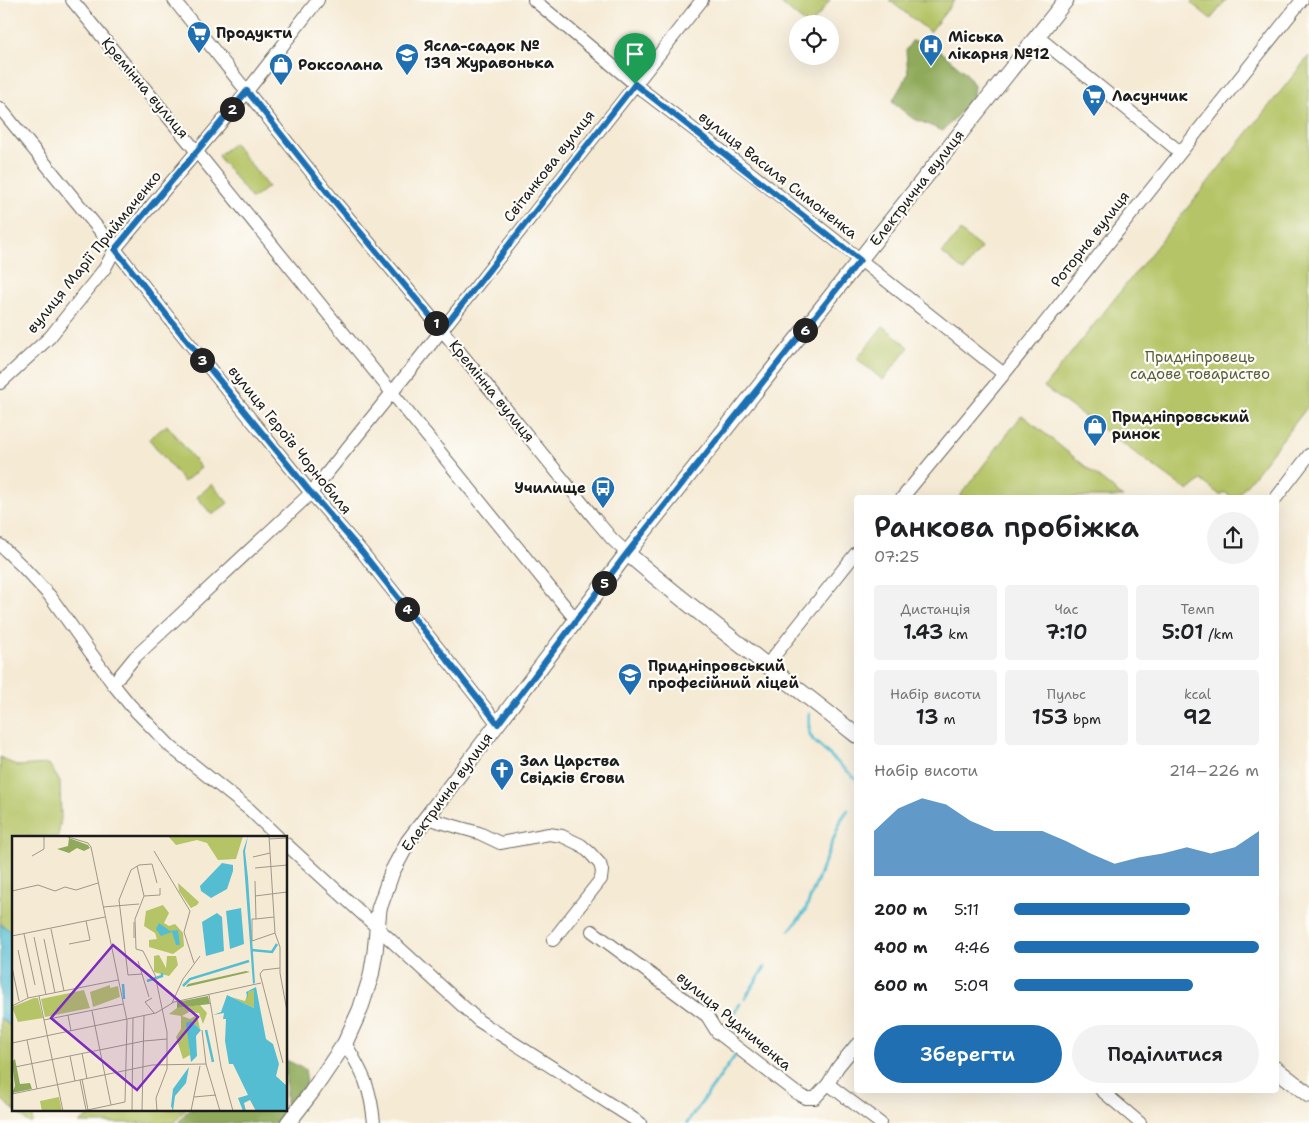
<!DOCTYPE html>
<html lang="uk">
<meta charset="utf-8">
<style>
:root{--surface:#fff;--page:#f2f2f2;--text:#202124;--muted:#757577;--accent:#1f6fb2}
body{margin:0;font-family:"Shantell Sans",sans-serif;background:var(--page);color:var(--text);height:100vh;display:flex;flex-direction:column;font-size:19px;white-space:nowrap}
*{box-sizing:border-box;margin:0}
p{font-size:16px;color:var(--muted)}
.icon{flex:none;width:28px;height:28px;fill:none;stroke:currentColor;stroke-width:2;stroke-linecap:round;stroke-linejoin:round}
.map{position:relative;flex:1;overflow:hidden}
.drawer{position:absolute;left:854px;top:495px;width:425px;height:598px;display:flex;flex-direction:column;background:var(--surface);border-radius:5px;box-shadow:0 5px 20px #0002}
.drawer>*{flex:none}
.buttons{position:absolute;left:789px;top:15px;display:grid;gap:10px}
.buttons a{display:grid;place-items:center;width:50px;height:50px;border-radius:50%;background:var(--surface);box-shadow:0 5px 20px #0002;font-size:25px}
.pin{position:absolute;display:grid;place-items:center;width:42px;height:42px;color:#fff;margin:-51px -21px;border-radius:50% 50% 50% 0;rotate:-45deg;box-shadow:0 0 5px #0007}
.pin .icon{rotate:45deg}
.km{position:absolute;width:25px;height:25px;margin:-12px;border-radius:50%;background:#222;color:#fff;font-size:14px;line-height:25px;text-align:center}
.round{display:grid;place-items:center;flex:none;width:52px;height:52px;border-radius:26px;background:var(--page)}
.overview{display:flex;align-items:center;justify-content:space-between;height:85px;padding:0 20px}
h1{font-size:28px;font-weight:600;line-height:38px}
.metrics{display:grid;grid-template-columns:repeat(3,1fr);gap:8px;height:85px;padding:5px 20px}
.metrics div{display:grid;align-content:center;border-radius:5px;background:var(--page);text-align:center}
.metrics b{font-size:21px;font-weight:600}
.metrics small{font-size:14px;font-weight:400}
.metrics p{font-size:14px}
.chart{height:140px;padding:10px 20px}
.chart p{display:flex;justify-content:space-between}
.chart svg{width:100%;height:90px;margin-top:5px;fill:var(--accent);opacity:.7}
.primary-button{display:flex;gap:10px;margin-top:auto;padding:10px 20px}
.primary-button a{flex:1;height:58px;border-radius:30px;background:var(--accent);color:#fff;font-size:20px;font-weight:600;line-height:58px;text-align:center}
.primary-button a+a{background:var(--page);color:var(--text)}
ul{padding:0 20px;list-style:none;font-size:16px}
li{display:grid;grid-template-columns:80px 60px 1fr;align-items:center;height:38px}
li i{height:12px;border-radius:6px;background:var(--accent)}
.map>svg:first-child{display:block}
.green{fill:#b5c466;stroke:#687041}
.forest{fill:#90aa5b;stroke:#56633c}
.water{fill:#55bdd2;stroke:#386c77}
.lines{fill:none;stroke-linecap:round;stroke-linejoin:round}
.stream{stroke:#55bdd2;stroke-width:3}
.minor-casing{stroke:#68645c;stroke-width:14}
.tertiary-casing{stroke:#68645c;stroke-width:17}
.minor{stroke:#fff;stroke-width:12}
.tertiary{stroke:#fff;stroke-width:15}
.route-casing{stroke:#fff;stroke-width:10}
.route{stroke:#1f6fb2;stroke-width:6}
.labels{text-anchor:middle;stroke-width:4.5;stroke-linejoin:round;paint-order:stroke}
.poi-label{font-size:15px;font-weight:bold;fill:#1c1c1c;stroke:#fdfcf7;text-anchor:start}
.street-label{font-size:15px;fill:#1c1c1c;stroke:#fdfcf7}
.park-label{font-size:15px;fill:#595f3a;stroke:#fdfcf7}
.inset-river{fill:none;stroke:#55bdd2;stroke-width:2.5}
.inset-road{fill:none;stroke:#9e988a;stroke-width:1}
.view{fill:#7b2cbf;fill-opacity:0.15;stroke:#7b2cbf;stroke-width:2.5}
.inset-edge{fill:none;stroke:#1c1c1c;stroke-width:2.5}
</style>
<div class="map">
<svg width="1309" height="1123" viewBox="0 0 1309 1123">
<rect width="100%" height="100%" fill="#fdfcf7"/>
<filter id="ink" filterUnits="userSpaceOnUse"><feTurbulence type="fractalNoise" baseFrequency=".02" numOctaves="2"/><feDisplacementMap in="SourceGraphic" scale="10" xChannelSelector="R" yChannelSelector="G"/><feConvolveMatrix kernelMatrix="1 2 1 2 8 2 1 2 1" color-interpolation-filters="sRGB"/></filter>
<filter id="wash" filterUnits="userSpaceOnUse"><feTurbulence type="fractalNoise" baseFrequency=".0096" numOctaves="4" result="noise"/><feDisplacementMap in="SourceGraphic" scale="20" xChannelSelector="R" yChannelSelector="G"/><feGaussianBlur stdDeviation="1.12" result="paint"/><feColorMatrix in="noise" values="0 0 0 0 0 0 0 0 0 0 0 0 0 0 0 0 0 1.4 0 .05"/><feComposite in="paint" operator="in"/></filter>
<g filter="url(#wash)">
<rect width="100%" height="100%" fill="#f5ead4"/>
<!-- green -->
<g class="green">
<path d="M777,0H830L812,24H806Z"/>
<path d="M889,0H955L930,32Z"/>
<path d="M1194,0H1226L1211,19L1191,3Z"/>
<path d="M1309,56V405L1253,477L1236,497H1232L1224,492L1221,496L1201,480L1188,491L1044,387Z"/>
<path d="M234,143L268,187L252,199L218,156Z"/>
<path d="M960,231L981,248L964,271L942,253Z"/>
<path d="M883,326L909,347L883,380L857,359Z"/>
<path d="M1022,415L1123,497H959Z"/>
<path d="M167,425L201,468L184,482L149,439Z"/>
<path d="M212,484L228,503L212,515L197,497Z"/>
<path d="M0,757L17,766L49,764L60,782L61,818L58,837H14V933L0,924Z"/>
<path d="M0,1018L11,1027L14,1026V1109H33L32,1123H29L0,1098Z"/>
<path d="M99,1109H186L174,1123H79Z"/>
</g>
<!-- forest -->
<g class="forest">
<path d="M912,41L930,43L965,72L974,85L973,96L962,110L943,131L912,118L892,102L908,74L906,50Z"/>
<path d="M286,1060L305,1069L308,1091L281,1123H178L189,1109H286Z"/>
</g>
<!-- water -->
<path class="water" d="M0,924L14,933V1026L12,1027L0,1018Z"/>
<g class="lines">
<!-- stream -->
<g class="stream">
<path d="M809,714V733L813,740L856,779"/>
<path d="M790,930L805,911L842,818L848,810"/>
<path d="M745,998L765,967"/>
<path d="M730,1018L740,1004"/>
<path d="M687,1123L735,1056"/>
</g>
</g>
</g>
<g filter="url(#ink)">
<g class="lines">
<!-- minor casing -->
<g class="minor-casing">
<g id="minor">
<path d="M72,0L197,152L576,620"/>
<path d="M174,0L331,197L442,330L595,519L612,539L627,553"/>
<path d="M534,0L642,90L752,174L1004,374"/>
<path d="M1038,37L1180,152"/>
<path d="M0,108L115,249L176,327L311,493L362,552L498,724"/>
<path d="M0,383L50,337L105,268L115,249L241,99L318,0"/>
<path d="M902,498L1004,374L1302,0"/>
<path d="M1276,498L1309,455"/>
<path d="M0,545L22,566L50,596L113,684L130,705L171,747L250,810L278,837"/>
<path d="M767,665L856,553"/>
<path d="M113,684L135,657L311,493L419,359L702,0"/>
<path d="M426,818L479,833L500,843L549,834L562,836L581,845L590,853L600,864L602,871L601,879L553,940"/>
<path d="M286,844L479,1021L640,1123"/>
<path d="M592,931L707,1016L717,1032L795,1092L806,1098H815L828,1084L880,1123"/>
<path d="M345,1043C363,1073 371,1088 374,1123"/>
<path d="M828,1084L838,1067L856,1045"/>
<path d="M1101,1090L1140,1123"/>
</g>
</g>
<!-- tertiary casing -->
<g class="tertiary-casing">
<g id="tertiary">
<path d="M627,553C701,617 780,674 856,735"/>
<path d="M1276,1069L1309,1095"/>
<path d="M288,1123L311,1093L345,1043L360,1010L371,976L375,952L379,909L392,872L408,842L627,553L1066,0"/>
</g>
</g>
<!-- minor -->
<use href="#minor" class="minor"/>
<!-- tertiary -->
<use href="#tertiary" class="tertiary"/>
</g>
</g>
<g class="lines" filter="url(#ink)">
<!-- route casing -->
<g class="route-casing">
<path id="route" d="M635,84L860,260L627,553L498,724L362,552L311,493L176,327L115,249L247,91L331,197L442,330Z"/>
</g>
<!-- route -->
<use href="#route" class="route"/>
</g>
<!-- icons -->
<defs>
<g id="supermarket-pin" transform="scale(1.25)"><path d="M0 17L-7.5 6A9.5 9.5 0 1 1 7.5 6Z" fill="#1f6fb2" stroke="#fdfcf7"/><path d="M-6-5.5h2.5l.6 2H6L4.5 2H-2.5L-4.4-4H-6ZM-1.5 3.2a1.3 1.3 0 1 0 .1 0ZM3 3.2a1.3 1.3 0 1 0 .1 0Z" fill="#fff"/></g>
<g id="hospital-pin" transform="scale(1.25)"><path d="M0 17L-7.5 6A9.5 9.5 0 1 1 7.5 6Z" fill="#1f6fb2" stroke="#fdfcf7"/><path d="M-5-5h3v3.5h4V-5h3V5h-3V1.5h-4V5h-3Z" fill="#fff"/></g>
<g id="school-pin" transform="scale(1.25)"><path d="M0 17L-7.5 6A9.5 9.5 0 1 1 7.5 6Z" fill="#1f6fb2" stroke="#fdfcf7"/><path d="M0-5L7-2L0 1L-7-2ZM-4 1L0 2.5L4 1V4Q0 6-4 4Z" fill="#fff"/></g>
<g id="shop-pin" transform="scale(1.25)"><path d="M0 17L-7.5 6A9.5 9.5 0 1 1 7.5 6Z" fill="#1f6fb2" stroke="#fdfcf7"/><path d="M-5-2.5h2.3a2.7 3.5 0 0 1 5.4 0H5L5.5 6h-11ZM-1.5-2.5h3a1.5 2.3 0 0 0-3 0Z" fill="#fff"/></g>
<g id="bus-pin" transform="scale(1.25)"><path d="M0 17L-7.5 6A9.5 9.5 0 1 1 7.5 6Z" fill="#1f6fb2" stroke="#fdfcf7"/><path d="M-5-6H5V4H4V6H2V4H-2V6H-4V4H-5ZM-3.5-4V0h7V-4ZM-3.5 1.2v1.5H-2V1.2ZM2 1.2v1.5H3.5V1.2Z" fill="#fff"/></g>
<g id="church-pin" transform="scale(1.25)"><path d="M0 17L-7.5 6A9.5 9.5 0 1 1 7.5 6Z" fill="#1f6fb2" stroke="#fdfcf7"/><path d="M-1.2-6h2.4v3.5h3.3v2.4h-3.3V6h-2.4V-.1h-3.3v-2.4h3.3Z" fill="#fff"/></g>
</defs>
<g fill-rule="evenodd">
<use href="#supermarket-pin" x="199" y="33"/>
<use href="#hospital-pin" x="931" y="46"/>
<use href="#school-pin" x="407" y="55"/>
<use href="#shop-pin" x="281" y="65"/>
<use href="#supermarket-pin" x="1094" y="96"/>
<use href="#shop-pin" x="1095" y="426"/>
<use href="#bus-pin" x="603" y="488"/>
<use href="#school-pin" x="630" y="675"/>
<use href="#church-pin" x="502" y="770"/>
</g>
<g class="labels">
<!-- poi labels -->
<g class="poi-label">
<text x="216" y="38">Продукти</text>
<text x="948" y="42">Міська<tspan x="948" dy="17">лікарня №12</tspan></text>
<text x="424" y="51">Ясла-садок №<tspan x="424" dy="17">139 Журавонька</tspan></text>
<text x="298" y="70">Роксолана</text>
<text x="1112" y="101">Ласунчик</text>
<text x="1112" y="422">Придніпровський<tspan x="1112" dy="17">ринок</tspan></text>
<text x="586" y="493" text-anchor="end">Училище</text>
<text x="648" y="671">Придніпровський<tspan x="648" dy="17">професійний ліцей</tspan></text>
<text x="520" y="766">Зал Царства<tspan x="520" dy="17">Свідків Єгови</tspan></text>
</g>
<!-- street labels -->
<g class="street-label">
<text transform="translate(145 88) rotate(50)" y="5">Кремінна вулиця</text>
<text transform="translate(549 166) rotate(-52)" y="5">Світанкова вулиця</text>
<text transform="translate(778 175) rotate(38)" y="5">вулиця Василя Симоненка</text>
<text transform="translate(917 188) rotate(-52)" y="5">Електрична вулиця</text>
<text transform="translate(1090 239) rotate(-52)" y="5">Роторна вулиця</text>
<text transform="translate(94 252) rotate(-51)" y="5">вулиця Марії Приймаченко</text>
<text transform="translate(492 391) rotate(51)" y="5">Кремінна вулиця</text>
<text transform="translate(290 440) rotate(51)" y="5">вулиця Героїв Чорнобиля</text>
<text transform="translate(447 792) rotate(-54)" y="5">Електрична вулиця</text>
<text transform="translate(734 1021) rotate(40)" y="5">вулиця Рудниченка</text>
</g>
<!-- park labels -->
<g class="park-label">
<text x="1200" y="362">Придніпровець<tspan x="1200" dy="17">садове товариство</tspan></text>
</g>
</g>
<!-- overview -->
<g transform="translate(12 836)">
<rect width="275" height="275" fill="#f5ead4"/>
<path d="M148,0H231L224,23L206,24L195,7L185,4L164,9L156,0ZM166,47L187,66L185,69L179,72L176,68L167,55ZM151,69L157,77L152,87L157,90L163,88L171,97L172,110L161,118L137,111V104L145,103L143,97L132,90L134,75ZM147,119L154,132L155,120H164L166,129L157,140L142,136V120ZM98,149V152L106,150L108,161L81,171L78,156ZM72,154L78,172L33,181L29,163ZM242,154V172L219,161L233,165L236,156ZM22,162H26L31,182L6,186L0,171ZM188,169L195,177L191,188L187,177L177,176L170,180L178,183L185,179L188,193L180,186L176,194L178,219L171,223L164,201L169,193V180L157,178L165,172ZM47,261L50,275H30L28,265Z" fill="#b5c466"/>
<path d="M57,2L76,9L78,12L72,15L65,12L57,17L45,13L56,10ZM234,135L238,136L174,151L176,148ZM196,160L198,168L165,172V166ZM3,223L8,248L18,247L20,253L0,257L3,250L0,226Z" fill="#90aa5b"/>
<path d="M236,0L233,15L236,42L243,147L241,148L231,15ZM210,27L221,29V35L215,53L199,62L189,55L188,50ZM229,72L232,108L218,113L214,75ZM205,77L210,81L212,115L194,120L190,86ZM147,87L158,95L166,94L168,109H164L160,96L149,100L144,93ZM244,151L254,203L261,208L267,228L264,240L275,250V275H244L238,264L232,267L234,275H231L226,262L236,259L221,228H217L213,205L214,183H211L212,177L201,179L209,176L215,159L242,172V154L236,156V163L234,156ZM179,185L189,194L184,200L185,220L179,226L174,187ZM177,231L174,247L163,260L161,275L159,270L161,253Z" fill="#55bdd2"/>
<path class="inset-river" d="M240,114L260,116L265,108M135,145L150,140V137M111,148L112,163M171,150L178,143L237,125M194,194L201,226"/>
<path class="inset-road" d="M53,0L76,7L79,11L115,185L113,266L71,275M257,0L263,97L268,111V137L275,175M257,3L275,2M142,15L178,75L172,96L182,127M20,20L32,13V0M241,21L258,17M125,30L132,60L123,83L124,113L131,115L143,139L155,196V233L144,262L145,275M243,32L275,29M243,45L244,83H240V105L263,97M0,55L26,49L43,55L53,51L64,54L86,47M132,60L148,59V52M243,60L275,56M91,71L127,68M244,83L262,81M122,86V102M39,93L52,155M12,98L23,149M0,100L93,81M22,101L34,159M32,103L43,157M57,108L78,104L74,85M6,114L16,162M126,125L137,161M0,131L7,165M268,132L251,134L248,138L271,227M130,138L116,139L107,64L119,34L127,29L140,28L145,47M197,159L209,231L221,275M27,160L51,275M140,162L133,166L142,177M160,167L171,143L188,120M0,170L16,162L106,144M80,175L99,269M56,179L59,195M32,184L111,168M190,194L194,228L208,275M15,204L25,253M0,207L144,177L162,166L249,147M70,217L75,243M58,220L63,245M3,231L132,205L155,203M70,243L76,274M68,244L74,274M0,258L140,229L194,228M182,261L204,259M120,275L121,182M130,275L132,179M179,275L188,230"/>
<path class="view" d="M101,109L186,181L125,254L39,182Z"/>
<rect width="275" height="275" class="inset-edge"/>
</g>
</svg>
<div class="buttons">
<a><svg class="icon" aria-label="locate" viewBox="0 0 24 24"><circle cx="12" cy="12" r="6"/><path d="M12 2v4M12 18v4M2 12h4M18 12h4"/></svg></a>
</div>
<div class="pin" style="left:635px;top:84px;background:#1e9e55"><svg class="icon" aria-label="arrive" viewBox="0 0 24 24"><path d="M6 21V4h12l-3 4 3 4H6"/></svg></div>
<b class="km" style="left:436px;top:323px">1</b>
<b class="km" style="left:232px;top:109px">2</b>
<b class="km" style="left:202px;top:360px">3</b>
<b class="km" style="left:407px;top:609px">4</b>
<b class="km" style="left:604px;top:583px">5</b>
<b class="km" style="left:805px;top:330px">6</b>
<section class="drawer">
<div class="overview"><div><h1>Ранкова пробіжка</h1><p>07:25</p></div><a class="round"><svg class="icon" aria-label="share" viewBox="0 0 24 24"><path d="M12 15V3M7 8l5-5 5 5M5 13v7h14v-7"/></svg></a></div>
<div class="metrics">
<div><p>Дистанція</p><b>1.43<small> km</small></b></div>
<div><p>Час</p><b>7:10</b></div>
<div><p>Темп</p><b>5:01<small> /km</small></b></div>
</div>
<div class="metrics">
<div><p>Набір висоти</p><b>13<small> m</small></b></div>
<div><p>Пульс</p><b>153<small> bpm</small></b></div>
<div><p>kcal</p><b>92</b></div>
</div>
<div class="chart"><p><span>Набір висоти</span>214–226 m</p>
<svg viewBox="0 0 160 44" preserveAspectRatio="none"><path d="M0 44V22L10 11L20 6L30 9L40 17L50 22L60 22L70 22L80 27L90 33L100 38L110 35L120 33L130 30L140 33L150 30L160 22V44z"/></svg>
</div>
<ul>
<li><b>200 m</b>5:11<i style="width:72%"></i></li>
<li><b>400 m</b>4:46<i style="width:100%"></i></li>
<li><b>600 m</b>5:09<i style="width:73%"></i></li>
</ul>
<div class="primary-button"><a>Зберегти</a><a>Поділитися</a></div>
</section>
</div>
